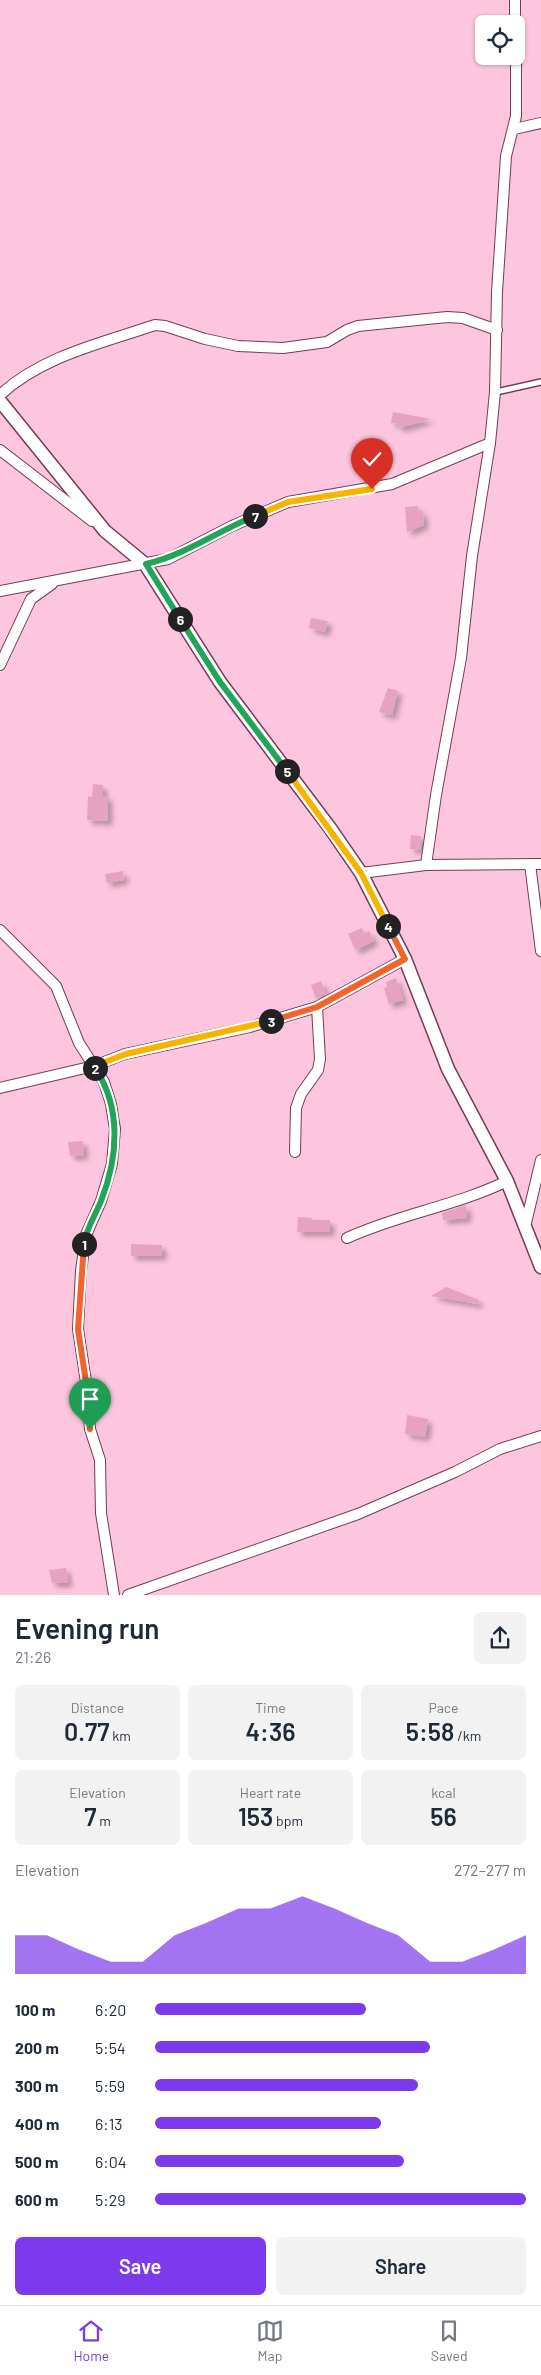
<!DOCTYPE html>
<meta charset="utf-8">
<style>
:root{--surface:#fff;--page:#f2f2f3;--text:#1f2937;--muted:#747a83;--line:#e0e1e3;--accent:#7c3aed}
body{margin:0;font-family:Barlow,sans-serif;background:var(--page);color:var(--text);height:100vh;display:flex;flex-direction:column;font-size:19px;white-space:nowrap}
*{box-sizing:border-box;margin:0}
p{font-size:16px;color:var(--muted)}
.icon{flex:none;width:28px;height:28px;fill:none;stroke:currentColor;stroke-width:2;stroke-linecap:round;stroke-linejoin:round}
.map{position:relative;height:1595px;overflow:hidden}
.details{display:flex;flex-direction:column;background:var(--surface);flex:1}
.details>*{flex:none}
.tools{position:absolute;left:475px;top:15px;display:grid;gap:10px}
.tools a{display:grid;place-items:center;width:50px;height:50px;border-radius:8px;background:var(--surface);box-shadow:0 1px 4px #0004;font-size:25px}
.pin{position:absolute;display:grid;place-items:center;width:42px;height:42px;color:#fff;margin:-51px -21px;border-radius:50% 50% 50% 0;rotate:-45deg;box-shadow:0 0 5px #0007}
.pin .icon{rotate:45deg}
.km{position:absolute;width:25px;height:25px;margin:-12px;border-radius:50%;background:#222;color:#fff;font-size:14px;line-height:25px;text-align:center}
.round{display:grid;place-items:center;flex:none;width:52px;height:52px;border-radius:8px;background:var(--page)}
.overview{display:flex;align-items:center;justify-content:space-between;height:85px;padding:0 15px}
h1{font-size:28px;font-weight:600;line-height:38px}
.metrics{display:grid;grid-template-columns:repeat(3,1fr);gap:8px;height:85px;padding:5px 15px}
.metrics div{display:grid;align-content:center;border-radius:8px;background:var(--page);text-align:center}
.metrics b{font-size:25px;font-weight:600}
.metrics small{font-size:14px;font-weight:400}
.metrics p{font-size:14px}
.chart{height:140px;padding:10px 15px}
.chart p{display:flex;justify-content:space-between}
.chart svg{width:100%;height:90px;margin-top:5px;fill:var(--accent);opacity:.7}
.button{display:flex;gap:10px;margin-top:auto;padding:10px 15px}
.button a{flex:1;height:58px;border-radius:8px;background:var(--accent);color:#fff;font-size:20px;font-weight:600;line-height:58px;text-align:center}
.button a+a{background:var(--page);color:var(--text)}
ul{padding:0 15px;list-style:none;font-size:16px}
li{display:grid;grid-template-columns:80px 60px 1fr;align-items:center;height:38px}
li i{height:12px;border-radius:6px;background:var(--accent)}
.tab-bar{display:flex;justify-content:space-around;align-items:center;height:70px;border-top:1px solid var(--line);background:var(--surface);font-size:14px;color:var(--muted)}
.tab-bar a{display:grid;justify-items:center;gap:2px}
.tab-bar .selected{color:var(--accent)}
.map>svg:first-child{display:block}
.building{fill:#e5a3c1;filter:url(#shadow)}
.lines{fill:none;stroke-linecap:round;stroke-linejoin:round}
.service-casing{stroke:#743b57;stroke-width:8}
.minor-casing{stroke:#743b57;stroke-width:12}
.tertiary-casing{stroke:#743b57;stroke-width:15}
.service{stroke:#fff;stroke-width:5}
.minor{stroke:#fff;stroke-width:10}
.tertiary{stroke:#fff;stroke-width:12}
.split-1-casing{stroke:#fff;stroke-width:10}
.split-2-casing{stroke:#fff;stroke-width:10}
.split-3-casing{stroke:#fff;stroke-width:10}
.split-4-casing{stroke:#fff;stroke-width:10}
.split-5-casing{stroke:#fff;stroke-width:10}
.split-6-casing{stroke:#fff;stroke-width:10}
.split-7-casing{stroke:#fff;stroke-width:10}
.split-8-casing{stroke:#fff;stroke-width:10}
.split-1{stroke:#f0652b;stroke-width:6}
.split-2{stroke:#22a559;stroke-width:6}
.split-3{stroke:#f5b400;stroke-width:6}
.split-4{stroke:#f0652b;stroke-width:6}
.split-5{stroke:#f5b400;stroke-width:6}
.split-6{stroke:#22a559;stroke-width:6}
.split-7{stroke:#22a559;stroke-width:6}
.split-8{stroke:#f5b400;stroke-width:6}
</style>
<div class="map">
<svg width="541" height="1595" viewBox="0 0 541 1595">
<defs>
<filter id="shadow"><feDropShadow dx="4.5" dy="4.5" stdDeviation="2.5" flood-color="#0004"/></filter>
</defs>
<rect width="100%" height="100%" fill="#fdc6de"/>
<!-- building -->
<g class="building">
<path d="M393,412L431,419L399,428L398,424L391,423Z"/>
<path d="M418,506L419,513L423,512L424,525L407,532L405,507Z"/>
<path d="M311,618L328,621L325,632L309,628Z"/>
<path d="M388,688L398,691L392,715L379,712Z"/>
<path d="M93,784L103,785L102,797L108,796V821L87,820L88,796L92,797Z"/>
<path d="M411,835L421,836L420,850L410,849Z"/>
<path d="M123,871L124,880L107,883L105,874Z"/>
<path d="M362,928L364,933L369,931L374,941L356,950L348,934Z"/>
<path d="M396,978L403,1000L389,1004L384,988L387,987L386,982Z"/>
<path d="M321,981L326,994L316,999L311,985Z"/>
<path d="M83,1141L84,1155L70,1156L68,1142Z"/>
<path d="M466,1205L467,1218L443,1220L442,1213Z"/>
<path d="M298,1217L312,1218V1220H330V1232H297Z"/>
<path d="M131,1244L162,1245V1256H131Z"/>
<path d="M446,1287L479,1300L478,1304L431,1296Z"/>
<path d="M407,1415L428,1419L425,1437L405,1434Z"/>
<path d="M66,1568L68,1583H52L49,1570Z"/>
</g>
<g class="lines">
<!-- service casing -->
<g class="service-casing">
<path id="service" d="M496,392L541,382"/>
</g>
<!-- minor casing -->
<g class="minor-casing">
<g id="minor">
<path d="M515,0V24"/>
<path d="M514,129L541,123"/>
<path d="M0,395C42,356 102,343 155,325L165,326L205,339L238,346L283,348L327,342L347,330L358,326L447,317L463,318L497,330"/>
<path d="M0,450L92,521"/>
<path d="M0,591L168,559L232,526L288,502L392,484L490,443"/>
<path d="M0,665L31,599L52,584"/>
<path d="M530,864L541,951"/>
<path d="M426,865L436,795L461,658L472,556L490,443L495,392L497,292L506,156L516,116V55"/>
<path d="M361,873L426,865L541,864"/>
<path d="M0,930L56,986L79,1043L104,1082L111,1104L115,1129L112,1164L101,1201L86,1235L81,1271L78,1329L86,1382L90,1429L100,1460L101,1513L114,1595"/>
<path d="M0,1088L94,1066L125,1054L250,1027L317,1007L405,959"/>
<path d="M295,1152L296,1108L301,1094L318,1070L320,1059L317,1007"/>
<path d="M525,1227L541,1160"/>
<path d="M347,1238C399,1214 456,1206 507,1181"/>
<path d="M128,1595L358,1514L455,1472L500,1449L541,1436"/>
</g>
</g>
<!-- tertiary casing -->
<g class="tertiary-casing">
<path id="tertiary" d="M0,401L105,531L145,564L220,682L330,828L361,873L405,959L448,1069L507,1181L541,1267"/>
</g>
<!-- service -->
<use href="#service" class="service"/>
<!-- minor -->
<use href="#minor" class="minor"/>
<!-- tertiary -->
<use href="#tertiary" class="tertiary"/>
</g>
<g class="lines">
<!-- split-1 casing -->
<g class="split-1-casing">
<path id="split-1" d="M84,1244L78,1329L86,1382L90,1429"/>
</g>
<!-- split-2 casing -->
<g class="split-2-casing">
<path id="split-2" d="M84,1244C86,1229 95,1216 101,1201C118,1158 122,1108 95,1068"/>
</g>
<!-- split-3 casing -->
<g class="split-3-casing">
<path id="split-3" d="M95,1068L94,1066L126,1054L271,1021"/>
</g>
<!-- split-4 casing -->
<g class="split-4-casing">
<path id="split-4" d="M271,1021L317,1007L405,959L388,926"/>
</g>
<!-- split-5 casing -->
<g class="split-5-casing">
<path id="split-5" d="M287,771L361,873L388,926"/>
</g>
<!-- split-6 casing -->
<g class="split-6-casing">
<path id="split-6" d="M180,619L220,682L287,771"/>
</g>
<!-- split-7 casing -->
<g class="split-7-casing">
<path id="split-7" d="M180,619L146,564C185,555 218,531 255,516"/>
</g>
<!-- split-8 casing -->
<g class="split-8-casing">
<path id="split-8" d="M255,516L288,502L372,489"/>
</g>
<!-- split-1 -->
<use href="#split-1" class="split-1"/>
<!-- split-2 -->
<use href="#split-2" class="split-2"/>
<!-- split-3 -->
<use href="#split-3" class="split-3"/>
<!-- split-4 -->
<use href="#split-4" class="split-4"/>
<!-- split-5 -->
<use href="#split-5" class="split-5"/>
<!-- split-6 -->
<use href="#split-6" class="split-6"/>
<!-- split-7 -->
<use href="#split-7" class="split-7"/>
<!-- split-8 -->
<use href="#split-8" class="split-8"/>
</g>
</svg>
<div class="tools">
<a><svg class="icon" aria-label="locate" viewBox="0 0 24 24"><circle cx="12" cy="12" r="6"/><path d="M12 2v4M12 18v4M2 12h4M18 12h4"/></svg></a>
</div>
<div class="pin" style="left:90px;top:1429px;background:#1e9e55"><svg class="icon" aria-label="arrive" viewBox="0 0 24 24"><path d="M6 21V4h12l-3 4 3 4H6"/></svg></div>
<div class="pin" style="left:372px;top:489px;background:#d93025"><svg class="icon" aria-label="check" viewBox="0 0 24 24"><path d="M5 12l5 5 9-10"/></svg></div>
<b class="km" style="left:84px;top:1244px">1</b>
<b class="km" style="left:95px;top:1068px">2</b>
<b class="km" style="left:271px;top:1021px">3</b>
<b class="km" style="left:388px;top:926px">4</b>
<b class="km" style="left:287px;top:771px">5</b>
<b class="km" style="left:180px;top:619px">6</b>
<b class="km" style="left:255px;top:516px">7</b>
</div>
<section class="details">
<div class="overview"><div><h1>Evening run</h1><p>21:26</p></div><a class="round"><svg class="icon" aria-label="share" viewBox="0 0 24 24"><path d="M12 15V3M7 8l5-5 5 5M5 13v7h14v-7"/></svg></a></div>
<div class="metrics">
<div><p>Distance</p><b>0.77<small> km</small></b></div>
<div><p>Time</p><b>4:36</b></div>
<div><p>Pace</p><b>5:58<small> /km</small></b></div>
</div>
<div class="metrics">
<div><p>Elevation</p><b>7<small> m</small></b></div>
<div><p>Heart rate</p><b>153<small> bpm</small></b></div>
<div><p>kcal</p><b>56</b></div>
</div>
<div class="chart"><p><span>Elevation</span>272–277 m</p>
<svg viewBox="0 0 160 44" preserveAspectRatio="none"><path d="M0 44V25L10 25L20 32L30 38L40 38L50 25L60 19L70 12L80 12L90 6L100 12L110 19L120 25L130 38L140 38L150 32L160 25V44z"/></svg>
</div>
<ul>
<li><b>100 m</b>6:20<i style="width:57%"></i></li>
<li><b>200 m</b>5:54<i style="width:74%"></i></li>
<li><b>300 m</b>5:59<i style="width:71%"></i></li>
<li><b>400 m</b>6:13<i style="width:61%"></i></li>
<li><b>500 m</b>6:04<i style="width:67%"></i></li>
<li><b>600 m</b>5:29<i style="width:100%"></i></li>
</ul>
<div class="button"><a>Save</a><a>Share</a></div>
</section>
<nav class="tab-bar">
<a class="selected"><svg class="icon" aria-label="home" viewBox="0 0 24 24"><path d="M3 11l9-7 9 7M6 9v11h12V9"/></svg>Home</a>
<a><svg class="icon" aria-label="map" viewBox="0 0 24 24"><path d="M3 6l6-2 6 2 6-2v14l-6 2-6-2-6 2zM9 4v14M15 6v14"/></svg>Map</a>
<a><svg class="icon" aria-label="saved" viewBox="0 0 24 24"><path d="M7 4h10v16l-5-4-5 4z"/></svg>Saved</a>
</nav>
